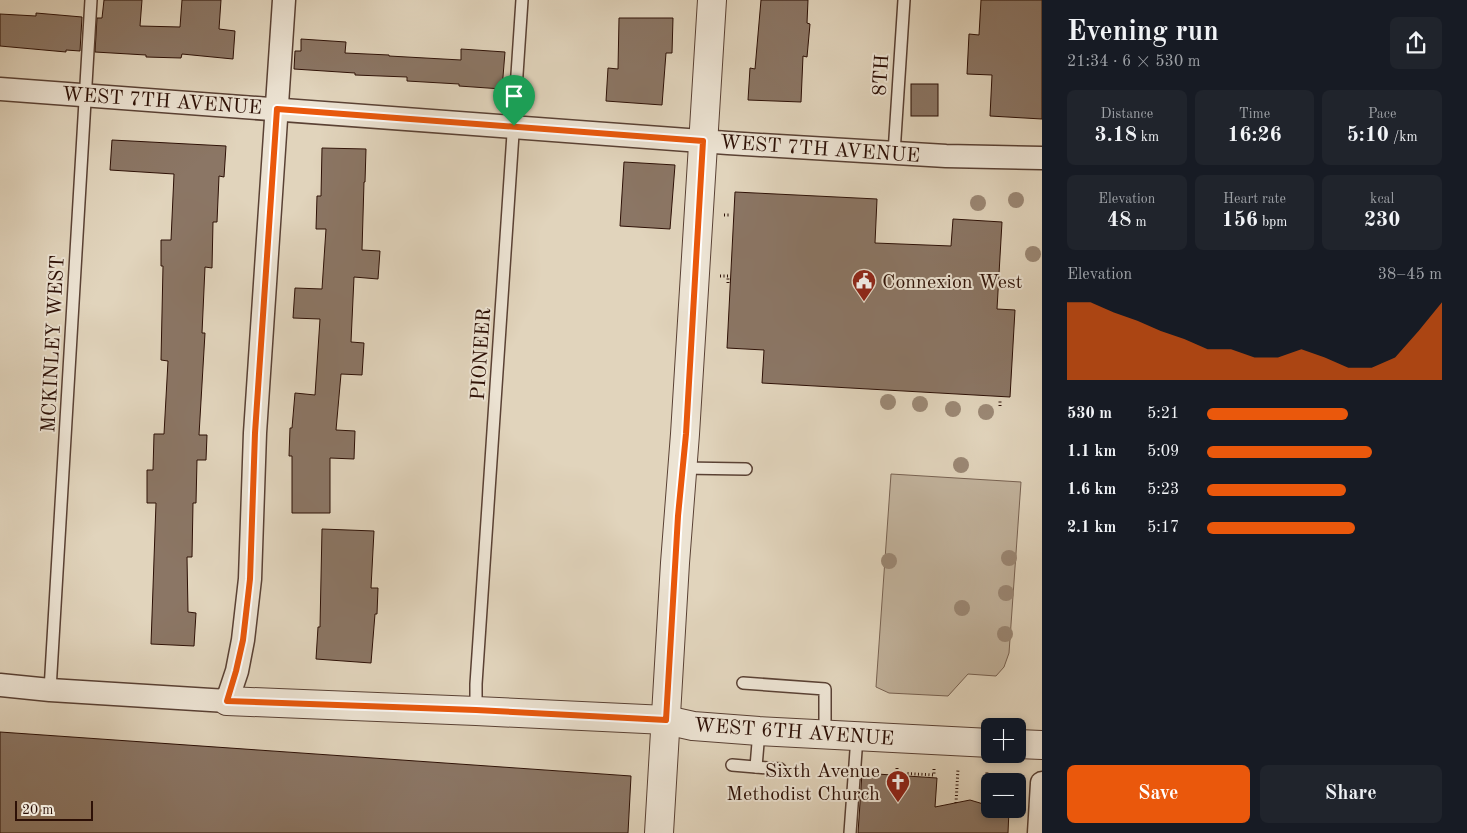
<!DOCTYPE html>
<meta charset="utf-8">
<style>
:root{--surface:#171b24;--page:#20242c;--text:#f1f3f6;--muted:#9ea1a6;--accent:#ea580c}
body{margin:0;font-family:"Old Standard TT",serif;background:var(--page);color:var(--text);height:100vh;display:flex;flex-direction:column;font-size:19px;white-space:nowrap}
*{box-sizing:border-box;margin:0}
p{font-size:16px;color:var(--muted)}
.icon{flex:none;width:28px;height:28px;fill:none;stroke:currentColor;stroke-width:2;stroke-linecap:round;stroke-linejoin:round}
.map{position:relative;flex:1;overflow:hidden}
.sheet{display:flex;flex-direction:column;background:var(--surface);width:425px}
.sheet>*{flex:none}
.buttons{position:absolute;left:981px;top:718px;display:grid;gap:10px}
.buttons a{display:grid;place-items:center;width:45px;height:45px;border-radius:8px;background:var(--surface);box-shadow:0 2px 8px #0003;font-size:25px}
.scale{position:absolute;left:15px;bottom:12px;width:78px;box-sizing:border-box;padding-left:5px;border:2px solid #2d1006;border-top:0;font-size:14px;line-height:18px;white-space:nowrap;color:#2d1006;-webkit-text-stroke:4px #ece3d3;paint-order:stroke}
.pin{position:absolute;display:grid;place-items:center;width:42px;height:42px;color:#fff;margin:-51px -21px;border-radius:50% 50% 50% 0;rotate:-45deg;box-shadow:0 0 5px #0007}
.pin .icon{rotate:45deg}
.round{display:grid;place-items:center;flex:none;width:52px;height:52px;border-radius:8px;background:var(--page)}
.summary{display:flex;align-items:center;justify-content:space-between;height:85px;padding:0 25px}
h1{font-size:28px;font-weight:800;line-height:38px}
.stats{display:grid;grid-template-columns:repeat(3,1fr);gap:8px;height:85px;padding:5px 25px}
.stats div{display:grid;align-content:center;border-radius:8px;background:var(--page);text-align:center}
.stats b{font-size:21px;font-weight:800}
.stats small{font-size:14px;font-weight:400}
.stats p{font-size:14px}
.chart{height:140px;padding:10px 25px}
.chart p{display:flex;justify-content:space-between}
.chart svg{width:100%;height:90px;margin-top:5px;fill:var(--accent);opacity:.7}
.primary-button{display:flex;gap:10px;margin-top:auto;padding:10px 25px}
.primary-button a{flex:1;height:58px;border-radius:8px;background:var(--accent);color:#fff;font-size:20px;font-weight:800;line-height:58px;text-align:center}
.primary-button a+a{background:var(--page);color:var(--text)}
ul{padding:0 25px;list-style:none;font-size:16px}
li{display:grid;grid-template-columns:80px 60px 1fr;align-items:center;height:38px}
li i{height:12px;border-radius:6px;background:var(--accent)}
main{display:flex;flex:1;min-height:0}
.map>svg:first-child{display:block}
.green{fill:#c2b39d;stroke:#786252}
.building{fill:#8b7665;stroke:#2d1006}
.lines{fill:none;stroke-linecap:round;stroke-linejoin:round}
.service-casing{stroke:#5a4134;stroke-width:14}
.minor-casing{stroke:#5a4134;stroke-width:25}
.tertiary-casing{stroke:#5a4134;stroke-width:30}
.path{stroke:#2d1006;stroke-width:3;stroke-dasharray:1 2.5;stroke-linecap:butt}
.service{stroke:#ece3d3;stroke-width:11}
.minor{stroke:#ece3d3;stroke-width:22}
.tertiary{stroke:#ece3d3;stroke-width:28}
.tree{fill:#9b8875}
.route-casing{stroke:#fff;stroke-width:10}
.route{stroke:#ea580c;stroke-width:6}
.labels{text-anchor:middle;stroke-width:4;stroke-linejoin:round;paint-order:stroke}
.street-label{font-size:20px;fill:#2d1006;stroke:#ece3d3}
.poi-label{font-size:20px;fill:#2d1006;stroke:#ece3d3;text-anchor:start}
</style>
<main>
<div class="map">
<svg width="1042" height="833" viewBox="0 0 1042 833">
<rect width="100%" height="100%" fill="#e1d4bc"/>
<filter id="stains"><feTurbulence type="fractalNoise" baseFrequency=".004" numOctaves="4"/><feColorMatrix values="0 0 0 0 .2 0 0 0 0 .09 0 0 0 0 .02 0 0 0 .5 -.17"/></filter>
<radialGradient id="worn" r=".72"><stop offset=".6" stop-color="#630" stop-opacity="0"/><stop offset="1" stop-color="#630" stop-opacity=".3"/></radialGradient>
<!-- green -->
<path class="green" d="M891,474L1021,482L1009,653L1004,667L996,676L968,674L948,696L889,693L876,687Z"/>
<!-- building -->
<g class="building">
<path d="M104,0H142L140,26L180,27L182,0H221L219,29L235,31L233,59L182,54L181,58L146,57V55L95,52L97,18H102Z"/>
<path d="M761,0H808L807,23L810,24L807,57L803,56L801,102L748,100L750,68L755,69Z"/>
<path d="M981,0H1042V119L990,116L992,75L967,74L969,34L979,35Z"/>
<path d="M36,13L82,17L80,51L66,50V52L0,46V14L36,16Z"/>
<path d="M619,18H673L672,53H666L662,105L606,101L608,68L618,69Z"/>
<path d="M301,39L346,42L345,53L389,55V56L461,60V49L505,52L502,89L459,86V84L407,81V77L355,75V73L294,69L295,51H301Z"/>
<rect x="911" y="84" width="27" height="32"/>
<path d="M112,140L226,146L224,177L219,176L217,222H213L212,268L205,267L202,333H205L199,435H207L206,460H197L196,503H193L192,557H187L188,612L196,613L194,646L151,644L156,503H147V470H153L154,434H164L168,361L161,360L163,266H161V240H171L174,174L110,170Z"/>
<path d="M322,148L366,149L365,182H364L362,250L380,251L378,279L354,277L351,342L364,343L362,375L341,374L336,430L355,431L354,459L330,458V513H292V456H289L290,428H292L295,393L315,395L320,319L293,318L295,288L322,289L326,229H316L317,196H321Z"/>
<path d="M624,162L675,165L670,229L620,226Z"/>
<path d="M735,192L877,199L875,243L951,246L953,219L1002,222L997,309L1015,310L1010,397L762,383L764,350L727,348Z"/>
<path d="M322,529L374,531L371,588H378L377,614H375L371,663L316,659L318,627H320Z"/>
<path d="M0,732L631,776L628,833H0Z"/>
<path d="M862,773L937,778L935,807L970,800L990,806V809H1009L1008,833H858Z"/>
</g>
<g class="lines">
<!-- service casing -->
<g class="service-casing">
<g id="service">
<path d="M894,153L904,0"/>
<path d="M682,468L746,469"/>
<path d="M743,683L825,689V734"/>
<path d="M50,690L91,0"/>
<path d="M476,711V684L522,0"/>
<path d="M732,765L780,769"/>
<path d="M756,767L759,731"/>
<path d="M850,833L857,737"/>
</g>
</g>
<!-- minor casing -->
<g class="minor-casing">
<g id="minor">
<path d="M0,89L728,143L946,156L1042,158"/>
<path d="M0,685L50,690L227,701L237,671L243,640L250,579L255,433L284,0"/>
<path d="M1039,833L1042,783"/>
</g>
</g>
<!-- tertiary casing -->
<g class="tertiary-casing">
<g id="tertiary">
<path d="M227,701L476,711L666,720L693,726L759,731L990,743"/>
<path d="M1018,744L1042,745"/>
<path d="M659,833L675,563L685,434L712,0"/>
</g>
</g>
<!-- path -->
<g class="path">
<path d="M724,215H731"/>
<path d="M720,276H728V283"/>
<path d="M1000,406V400"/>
<path d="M897,773L934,775V768"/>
<path d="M897,776V766"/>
<path d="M956,803L958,769"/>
<path d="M986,805L987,770"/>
</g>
<!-- service -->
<use href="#service" class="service"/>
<!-- minor -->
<use href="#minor" class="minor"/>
<!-- tertiary -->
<use href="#tertiary" class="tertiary"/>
</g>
<!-- trees -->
<g class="tree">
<circle cx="1016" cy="200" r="8"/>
<circle cx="978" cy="203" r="8"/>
<circle cx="1033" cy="254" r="8"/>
<circle cx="888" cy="402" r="8"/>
<circle cx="920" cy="404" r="8"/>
<circle cx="953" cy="409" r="8"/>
<circle cx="986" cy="412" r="8"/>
<circle cx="961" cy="465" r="8"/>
<circle cx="1009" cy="558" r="8"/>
<circle cx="889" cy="561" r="8"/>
<circle cx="1006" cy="593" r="8"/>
<circle cx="962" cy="608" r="8"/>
<circle cx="1005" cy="634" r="8"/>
</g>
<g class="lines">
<!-- route casing -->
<g class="route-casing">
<path id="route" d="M277,109L703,141L686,434L678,516L666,720L476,710L227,701L236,671L243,640L250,579L255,433Z"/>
</g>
<!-- route -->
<use href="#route" class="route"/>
</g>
<!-- icons -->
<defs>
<g id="civic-pin" transform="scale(1.25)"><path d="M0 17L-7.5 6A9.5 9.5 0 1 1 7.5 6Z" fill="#8f2418" stroke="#ece3d3"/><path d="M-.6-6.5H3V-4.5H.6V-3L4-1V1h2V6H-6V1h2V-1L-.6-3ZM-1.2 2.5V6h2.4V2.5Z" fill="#fff"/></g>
<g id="church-pin" transform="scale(1.25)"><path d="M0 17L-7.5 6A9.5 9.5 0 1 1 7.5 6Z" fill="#8f2418" stroke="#ece3d3"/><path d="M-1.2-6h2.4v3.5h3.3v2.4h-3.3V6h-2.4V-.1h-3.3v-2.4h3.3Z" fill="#fff"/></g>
</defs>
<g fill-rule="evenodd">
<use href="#civic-pin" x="864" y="281"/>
<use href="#church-pin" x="898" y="782"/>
</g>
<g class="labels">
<!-- street labels -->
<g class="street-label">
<text transform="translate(880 75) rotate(-86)" y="7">8TH</text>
<text transform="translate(162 100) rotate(4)" y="7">WEST 7TH AVENUE</text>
<text transform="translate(820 148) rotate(4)" y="7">WEST 7TH AVENUE</text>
<text transform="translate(52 344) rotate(-87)" y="7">MCKINLEY WEST</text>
<text transform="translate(480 354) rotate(-86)" y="7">PIONEER</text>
<text transform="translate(794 731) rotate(4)" y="7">WEST 6TH AVENUE</text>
</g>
<!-- poi labels -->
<g class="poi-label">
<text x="882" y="288">Connexion West</text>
<text x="880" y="777" text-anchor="end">Sixth Avenue<tspan x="880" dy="23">Methodist Church</tspan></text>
</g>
</g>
<rect width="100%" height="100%" filter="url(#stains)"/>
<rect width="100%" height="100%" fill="url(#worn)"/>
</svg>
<div class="buttons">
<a>+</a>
<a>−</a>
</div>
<div class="scale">20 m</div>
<div class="pin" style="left:514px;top:126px;background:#1e9e55"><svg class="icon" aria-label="arrive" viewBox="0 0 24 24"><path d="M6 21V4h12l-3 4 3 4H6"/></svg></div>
</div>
<section class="sheet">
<div class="summary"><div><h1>Evening run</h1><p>21:34 · 6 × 530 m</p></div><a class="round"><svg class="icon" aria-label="share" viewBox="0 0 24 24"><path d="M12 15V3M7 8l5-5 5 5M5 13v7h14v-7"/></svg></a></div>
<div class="stats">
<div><p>Distance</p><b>3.18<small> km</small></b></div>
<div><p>Time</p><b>16:26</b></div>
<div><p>Pace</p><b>5:10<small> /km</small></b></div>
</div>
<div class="stats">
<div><p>Elevation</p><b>48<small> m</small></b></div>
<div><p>Heart rate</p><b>156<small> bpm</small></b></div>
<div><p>kcal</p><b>230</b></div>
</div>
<div class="chart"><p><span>Elevation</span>38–45 m</p>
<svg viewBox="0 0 160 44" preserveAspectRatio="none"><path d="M0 44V6L10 6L20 11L30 15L40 20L50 24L60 29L70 29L80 33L90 33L100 29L110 33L120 38L130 38L140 33L150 20L160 6V44z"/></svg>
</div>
<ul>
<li><b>530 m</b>5:21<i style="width:60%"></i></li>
<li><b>1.1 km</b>5:09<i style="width:70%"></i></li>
<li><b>1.6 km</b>5:23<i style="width:59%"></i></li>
<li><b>2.1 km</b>5:17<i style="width:63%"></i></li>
</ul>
<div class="primary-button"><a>Save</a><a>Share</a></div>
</section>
</main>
